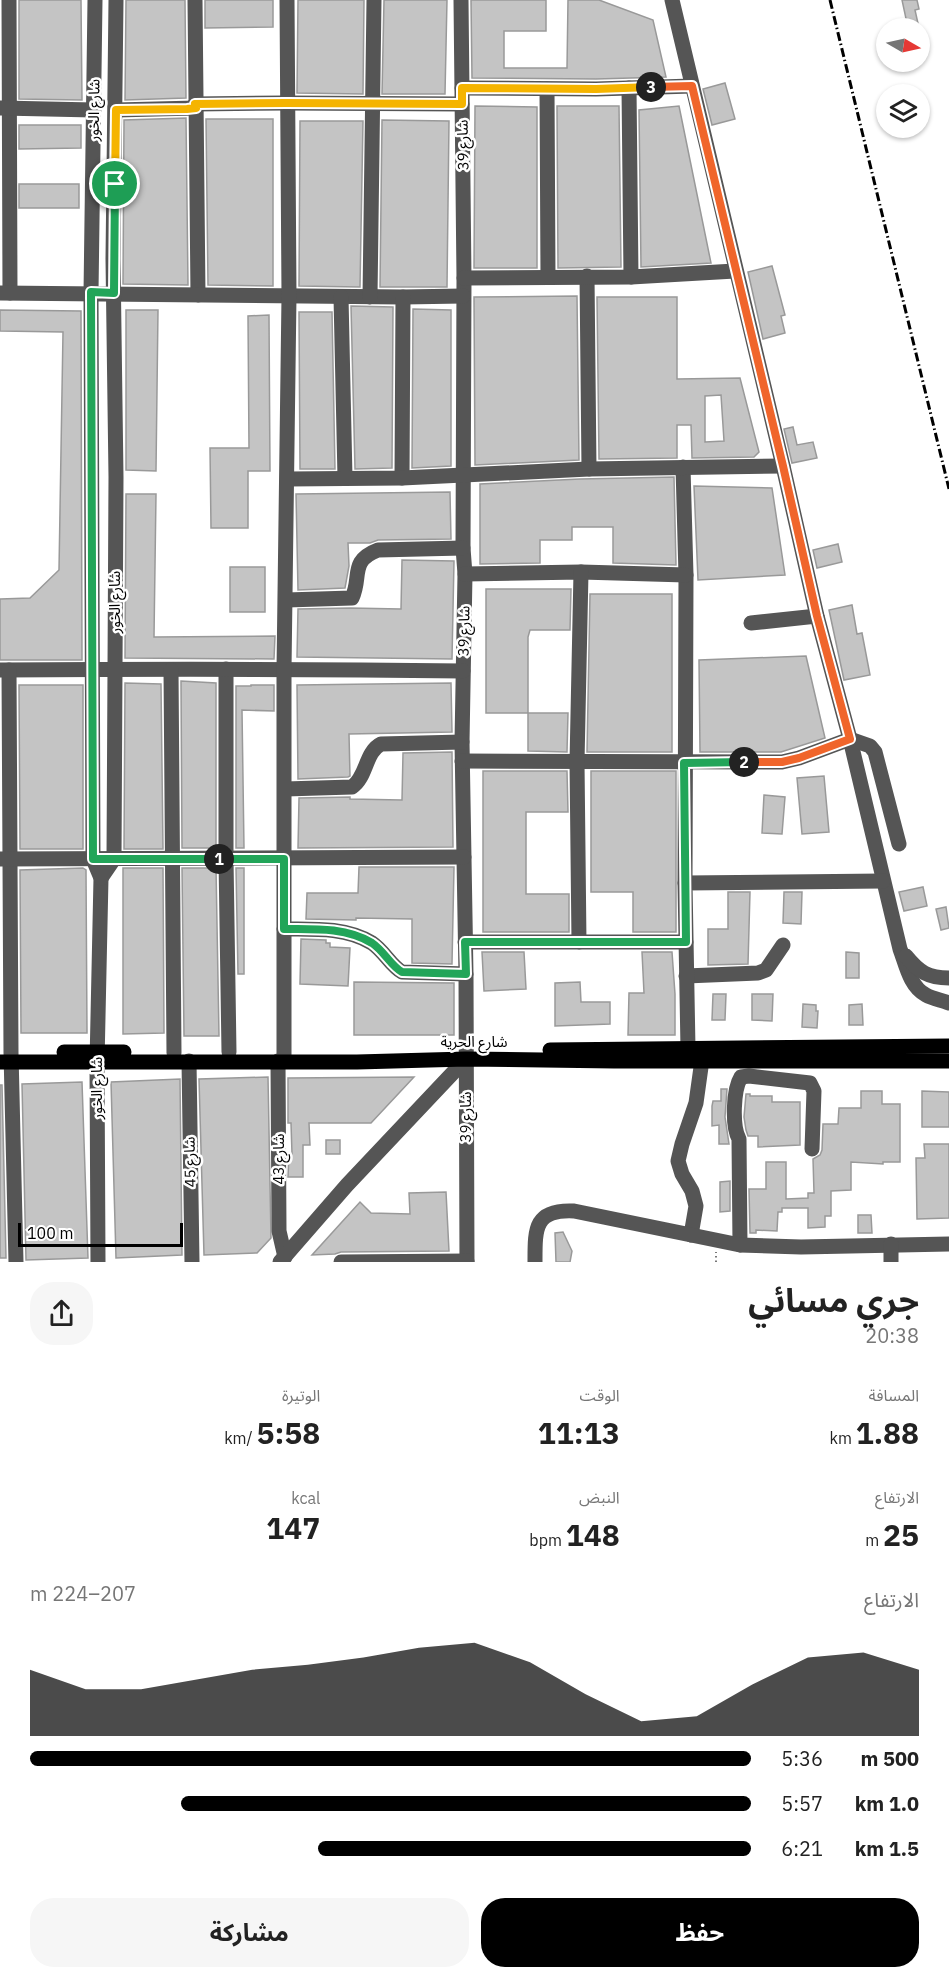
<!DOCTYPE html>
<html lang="ar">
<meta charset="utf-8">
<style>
:root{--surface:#fff;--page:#f6f6f6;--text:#222;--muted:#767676;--accent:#000}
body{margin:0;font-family:"IBM Plex Sans","Noto Sans Arabic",sans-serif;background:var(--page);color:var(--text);direction:rtl;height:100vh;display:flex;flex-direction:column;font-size:22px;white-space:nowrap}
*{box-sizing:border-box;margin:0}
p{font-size:20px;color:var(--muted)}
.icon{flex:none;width:33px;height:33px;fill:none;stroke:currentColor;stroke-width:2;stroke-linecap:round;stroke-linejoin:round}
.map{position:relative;height:1262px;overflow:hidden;direction:ltr}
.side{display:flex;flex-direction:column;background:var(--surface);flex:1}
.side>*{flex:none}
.needle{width:39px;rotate:99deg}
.tools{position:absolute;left:876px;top:18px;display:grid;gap:12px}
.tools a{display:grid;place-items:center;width:54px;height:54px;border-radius:50%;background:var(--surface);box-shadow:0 2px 4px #0004;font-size:30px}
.scale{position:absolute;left:18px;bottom:15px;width:165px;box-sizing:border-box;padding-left:6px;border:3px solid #000;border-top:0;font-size:16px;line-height:21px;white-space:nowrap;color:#000;-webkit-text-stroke:4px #fff;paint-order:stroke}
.pin{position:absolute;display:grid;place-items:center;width:51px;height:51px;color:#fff;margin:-26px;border:3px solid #fff;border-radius:50%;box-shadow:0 2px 6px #0007}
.km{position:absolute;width:30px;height:30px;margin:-15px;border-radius:50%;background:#222;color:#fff;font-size:16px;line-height:30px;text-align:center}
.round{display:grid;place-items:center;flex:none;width:63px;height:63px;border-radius:24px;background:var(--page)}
.headline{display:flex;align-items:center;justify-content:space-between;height:102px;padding:0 30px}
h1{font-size:33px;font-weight:700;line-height:45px}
.metrics{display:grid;grid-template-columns:repeat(3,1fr);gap:9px;height:102px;padding:6px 30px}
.metrics div{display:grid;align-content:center}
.metrics b{font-size:30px;font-weight:700}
.metrics small{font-size:16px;font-weight:400}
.metrics p{font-size:16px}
.chart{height:168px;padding:12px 30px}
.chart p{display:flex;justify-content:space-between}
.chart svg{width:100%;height:108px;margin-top:6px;fill:var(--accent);opacity:.7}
.primary-button{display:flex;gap:12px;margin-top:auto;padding:12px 30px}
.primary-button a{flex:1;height:69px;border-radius:24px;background:var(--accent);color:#fff;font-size:24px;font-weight:700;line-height:69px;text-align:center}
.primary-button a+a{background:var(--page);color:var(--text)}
ul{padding:0 30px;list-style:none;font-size:20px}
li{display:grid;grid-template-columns:96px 72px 1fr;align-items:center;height:45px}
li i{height:15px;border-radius:8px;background:var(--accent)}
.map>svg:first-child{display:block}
.building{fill:#c4c4c4;stroke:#999;stroke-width:1.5;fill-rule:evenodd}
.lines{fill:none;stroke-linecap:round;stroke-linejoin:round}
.path{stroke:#777;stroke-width:2;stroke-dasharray:1.5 3;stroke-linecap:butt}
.minor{stroke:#555;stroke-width:15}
.major{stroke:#000;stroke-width:15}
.rail{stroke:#000;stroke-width:3;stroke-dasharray:9 3 1.5 3;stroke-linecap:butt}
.split-1-casing{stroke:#fff;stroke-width:12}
.split-2-casing{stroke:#fff;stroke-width:12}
.split-3-casing{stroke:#fff;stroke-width:12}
.split-4-casing{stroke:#fff;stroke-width:12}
.split-1{stroke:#22a559;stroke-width:8}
.split-2{stroke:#22a559;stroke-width:8}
.split-3{stroke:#f0652b;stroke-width:8}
.split-4{stroke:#f5b400;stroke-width:8}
.labels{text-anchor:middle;stroke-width:5;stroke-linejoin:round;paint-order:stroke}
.street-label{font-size:15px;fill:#000;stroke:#fff}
</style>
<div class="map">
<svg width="949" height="1262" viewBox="0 0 949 1262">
<rect width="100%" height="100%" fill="#fff"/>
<!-- building -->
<g class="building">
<path d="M19,0H81L82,100L19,99Z"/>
<path d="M126,0H185L186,98L125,100Z"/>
<path d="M205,0H273V27L205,28Z"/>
<path d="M298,0H364L363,94L297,93Z"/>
<path d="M384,0H447L445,94H382Z"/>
<path d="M471,0H546V31H504V68H567L568,0H599L653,20L666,77L596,79L472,78Z"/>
<path d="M902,0H917L919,9L915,10L919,28H908Z"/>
<path d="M725,83L735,119L712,125L703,89Z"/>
<path d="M475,106L537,107V268H474Z"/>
<path d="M557,106H619L621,267L558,268Z"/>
<path d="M679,106L711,263L641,267L639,110Z"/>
<path d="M186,118L188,285L123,284L124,120Z"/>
<path d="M206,119H273V286L208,285Z"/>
<path d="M382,120L449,121L447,287H380Z"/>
<path d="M300,121H363L360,287L299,286Z"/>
<path d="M19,125H81V148L19,149Z"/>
<rect x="19" y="184" width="60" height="24"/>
<path d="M772,266L785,315L781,316L785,333L763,339L748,272Z"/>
<path d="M577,296L579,460L475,465L474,297Z"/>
<path d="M597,297H677V379L740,378L759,452L754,457L692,458L691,425H677V458L599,459ZM721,395L724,441L705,442V396Z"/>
<path d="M351,306L393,307L392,468L355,469Z"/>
<path d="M413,309L451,310V466L412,468Z"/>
<path d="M0,310L81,311L82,660H0V599L30,598L59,570L63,332L0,331Z"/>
<path d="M126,310H158L156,471L126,470Z"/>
<path d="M299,312H332L335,469H300Z"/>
<path d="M269,315L270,471H248V528H211L210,448H249L248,316Z"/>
<path d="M793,427L797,445L813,442L817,458L792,463L784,429Z"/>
<path d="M674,477L676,565L613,563V527H572V540H540V563L480,564V484L580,479Z"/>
<path d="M694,486L772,488L785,575L698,580Z"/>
<path d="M450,492L451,539L378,540L370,543H348L349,566L345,588L298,590L296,494Z"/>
<path d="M126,494H156L154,637L275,636L274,659L125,658Z"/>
<path d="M838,544L842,562L817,568L813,550Z"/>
<path d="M402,560L454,561L452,659L297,657L298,609L350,608L401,609Z"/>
<rect x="230" y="567" width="35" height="45"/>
<path d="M486,589H571L570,630H530L528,637V713H486Z"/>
<path d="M590,594H672V752H587Z"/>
<path d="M852,605L857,634L862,633L870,675L844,680L829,610Z"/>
<path d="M806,656L825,738L781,752H700L699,660Z"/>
<path d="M181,681L216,683V848H182Z"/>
<path d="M125,683L161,684L163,849H124Z"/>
<path d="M451,683L452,732L349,734L350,776L348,777L298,779L297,685Z"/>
<path d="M19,685H83V849H20Z"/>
<path d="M251,685H274V711L242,710L244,848H236V686H251Z"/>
<path d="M528,713H568L567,752L528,751Z"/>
<path d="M452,752L453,847L298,848L299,798L350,797V799L402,800L403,753Z"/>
<path d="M483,771H567L568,812H526V894H569V932H483Z"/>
<path d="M591,771H676V932H633V892H591Z"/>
<path d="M824,776L829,832L802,834L797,778Z"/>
<path d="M764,795L785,797L782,834L762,833Z"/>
<path d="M359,867H454L452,964L412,963V919L356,918V920L306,919L307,893H358Z"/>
<path d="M83,868L86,870L87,1033H21L20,870Z"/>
<path d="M123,868H163L164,1033L123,1034Z"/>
<path d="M182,868H216L219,1036H184Z"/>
<path d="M236,868H244V974H238Z"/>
<path d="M923,887L927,906L904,911L899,892Z"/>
<path d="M728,892H750L748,964L708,965V929H728Z"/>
<path d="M784,892H802L801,924L783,923Z"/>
<path d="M946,907L949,928L941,930L936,909Z"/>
<path d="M301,939L326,940V943H330V947L350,948L348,986L300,984Z"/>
<path d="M482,952H524L526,989L484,991Z"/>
<path d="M642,952H672L675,994V1035H628L629,993H644Z"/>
<path d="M846,952L859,953V978H846Z"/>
<path d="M354,982L454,983V1035H354Z"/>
<path d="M580,982L581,1002H610V1024L555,1026V983Z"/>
<path d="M713,994H726L725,1020H712Z"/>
<path d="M752,994H773L772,1021L752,1020Z"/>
<path d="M803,1004L816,1005V1011H818L817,1028L802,1027Z"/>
<path d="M862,1004L863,1025H849V1005Z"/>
<path d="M268,1077L271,1238L257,1253L204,1255L199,1079Z"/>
<path d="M414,1077L371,1123H309L310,1145H303V1177H288L289,1154H292L291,1123H288V1078Z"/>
<path d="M180,1079L182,1255L116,1258L111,1082Z"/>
<path d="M82,1082L88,1258L26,1260L22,1084Z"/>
<path d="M0,1085H2L6,1258H0Z"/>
<path d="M721,1089H727L725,1117L729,1144H719V1125L712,1126V1106L713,1101H721Z"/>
<path d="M861,1091H882V1104H900V1162H883V1164L851,1162V1190L831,1191V1216H825V1227L808,1228V1208H782V1212H778L777,1231L756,1230V1233H750L749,1189H766V1162H786V1199L808,1198V1193H814L813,1159L820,1155L822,1150L823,1124H838L839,1108H861Z"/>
<path d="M922,1091L949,1092V1127H922Z"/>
<path d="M746,1094H750V1096H772V1102H800V1145L758,1147V1136H748L746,1130L744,1117Z"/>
<rect x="326" y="1140" width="14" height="14"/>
<path d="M924,1144H949V1218L917,1219L916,1158H925Z"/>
<path d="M730,1181V1211L720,1212V1182Z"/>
<path d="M446,1192L449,1251L341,1252L335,1254L312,1255L360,1202L371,1213L410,1214L409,1193Z"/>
<path d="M858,1215H871L872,1233H858Z"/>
<path d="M563,1232L572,1251L570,1262H556L555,1233Z"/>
</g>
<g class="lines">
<!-- path -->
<path class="path" d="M716,1262V1252"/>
<!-- minor -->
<g class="minor">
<path d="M9,0L10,293"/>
<path d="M95,0L91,293L93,859L101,878L97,1063L98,1262"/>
<path d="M195,0L198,295"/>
<path d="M461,0L464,278L463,548L465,574L462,742L466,974L467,1262"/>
<path d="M672,0L783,466L817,616L850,739L900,949C906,965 910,987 926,995C933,999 942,1000 949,1003"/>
<path d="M462,88L596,89L692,86"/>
<path d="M629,88L631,277"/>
<path d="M547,89L548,277"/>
<path d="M195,104L286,103L462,104"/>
<path d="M1,108L94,110"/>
<path d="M116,110L196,108"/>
<path d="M587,276L589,469"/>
<path d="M464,278L631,277L735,271"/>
<path d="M0,293L403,297L463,296"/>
<path d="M341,297L345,478"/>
<path d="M370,297L374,0"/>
<path d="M683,467L686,575L685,883"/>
<path d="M402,478L403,297"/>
<path d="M288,479L402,478L589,469L783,466"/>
<path d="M465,574L581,572L686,575"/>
<path d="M286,600L352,598C362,577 349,561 378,550L463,548"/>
<path d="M751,623L817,616"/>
<path d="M226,669V859L229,1052"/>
<path d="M1,670C155,669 309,669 463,671"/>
<path d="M9,670L11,1053L16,1262"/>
<path d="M171,670L174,1053"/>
<path d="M462,761L782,762L799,758L850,739L870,746L875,752L899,844"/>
<path d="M285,789L352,787C367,777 365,752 381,744L462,742"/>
<path d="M0,859L464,857"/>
<path d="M101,878L114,859L116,477L113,259L116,0"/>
<path d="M284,929C313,929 346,927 372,943C384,951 391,966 402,972L466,974"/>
<path d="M465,942H686"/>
<path d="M579,942L577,762L581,572"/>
<path d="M906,956C919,972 928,978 949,978"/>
<path d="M686,976L758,973L766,970L783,945"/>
<path d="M688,1049L685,883L883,881"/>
<path d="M189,1061L192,1262"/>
<path d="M278,1061L279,1231L285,1257"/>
<path d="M284,1061V669L289,296L287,0"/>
<path d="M691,1235L696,1206L692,1191L682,1174L678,1161L682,1144L696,1103L702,1060"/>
<path d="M740,1245L739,1139C732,1126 733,1090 741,1077L749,1076L810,1083L814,1091L812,1149"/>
<path d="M280,1262L347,1185L466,1059"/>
<path d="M341,1262L467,1261"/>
<path d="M535,1262C535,1229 534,1209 574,1211L740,1245L801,1247L949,1244"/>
<path d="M891,1262V1244"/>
</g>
<!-- major -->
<g class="major">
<path d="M550,1050L949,1046"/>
<path d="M64,1052H124"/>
<path d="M0,1062H357L466,1059L614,1061H949"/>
</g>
<!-- rail -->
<path class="rail" d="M830,0L949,489"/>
</g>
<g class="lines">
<!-- split-1 casing -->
<g class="split-1-casing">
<path id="split-1" d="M115,184L114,293L91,292L93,859H219"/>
</g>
<!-- split-2 casing -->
<g class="split-2-casing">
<path id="split-2" d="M219,859H284V929C313,929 346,927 372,943C384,951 391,966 402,972L466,974L465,942H686L684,763L744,762"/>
</g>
<!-- split-3 casing -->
<g class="split-3-casing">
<path id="split-3" d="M651,87L692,86L783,466L817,616L850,739L799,758L782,762H744"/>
</g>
<!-- split-4 casing -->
<g class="split-4-casing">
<path id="split-4" d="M115,184L116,110L187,109L196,108L195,104L286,103L462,104V88L596,89L651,87"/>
</g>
<!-- split-1 -->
<use href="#split-1" class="split-1"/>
<!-- split-2 -->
<use href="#split-2" class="split-2"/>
<!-- split-3 -->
<use href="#split-3" class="split-3"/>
<!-- split-4 -->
<use href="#split-4" class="split-4"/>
</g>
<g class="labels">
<!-- street labels -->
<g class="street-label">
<text transform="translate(94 110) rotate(-89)" y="5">شارع الخور</text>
<text transform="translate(463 145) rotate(-91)" y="5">شارع 39</text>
<text transform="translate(115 602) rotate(-90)" y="5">شارع الخور</text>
<text transform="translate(464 631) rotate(-89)" y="5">شارع 39</text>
<text x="474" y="1047">شارع الحرية</text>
<text transform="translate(97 1088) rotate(-90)" y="5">شارع الخور</text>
<text transform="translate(466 1117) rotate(-90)" y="5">شارع 39</text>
<text transform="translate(279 1159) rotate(-90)" y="5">شارع 43</text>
<text transform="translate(190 1162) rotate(-91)" y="5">شارع 45</text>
</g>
</g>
</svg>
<div class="tools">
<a><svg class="needle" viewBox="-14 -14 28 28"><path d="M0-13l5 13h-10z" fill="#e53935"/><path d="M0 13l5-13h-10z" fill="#767676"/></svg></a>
<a><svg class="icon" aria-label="layers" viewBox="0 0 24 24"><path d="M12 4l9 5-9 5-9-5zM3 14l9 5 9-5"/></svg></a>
</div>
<div class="scale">100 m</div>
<div class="pin" style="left:115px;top:184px;background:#1e9e55"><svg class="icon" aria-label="arrive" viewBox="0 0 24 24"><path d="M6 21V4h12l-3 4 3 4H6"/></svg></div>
<b class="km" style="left:219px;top:859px">1</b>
<b class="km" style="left:744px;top:762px">2</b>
<b class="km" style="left:651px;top:87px">3</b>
</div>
<section class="side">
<div class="headline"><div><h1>جري مسائي</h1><p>20:38</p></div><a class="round"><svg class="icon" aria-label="share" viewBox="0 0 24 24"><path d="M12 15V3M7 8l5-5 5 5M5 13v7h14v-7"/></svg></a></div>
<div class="metrics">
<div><p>المسافة</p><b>1.88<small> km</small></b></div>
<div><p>الوقت</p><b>11:13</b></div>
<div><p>الوتيرة</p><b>5:58<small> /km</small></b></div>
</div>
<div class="metrics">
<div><p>الارتفاع</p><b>25<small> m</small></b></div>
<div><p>النبض</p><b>148<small> bpm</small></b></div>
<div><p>kcal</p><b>147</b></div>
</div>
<div class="chart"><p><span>الارتفاع</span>207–224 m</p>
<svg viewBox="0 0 160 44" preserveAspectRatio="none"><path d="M0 44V17L10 25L20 25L30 21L40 17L50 15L60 12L70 8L80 6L90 14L100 27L110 38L120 36L130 23L140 12L150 10L160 17V44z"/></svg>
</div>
<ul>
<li><b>500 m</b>5:36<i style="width:100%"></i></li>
<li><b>1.0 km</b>5:57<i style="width:79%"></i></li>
<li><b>1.5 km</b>6:21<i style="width:60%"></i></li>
</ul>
<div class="primary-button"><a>حفظ</a><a>مشاركة</a></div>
</section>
